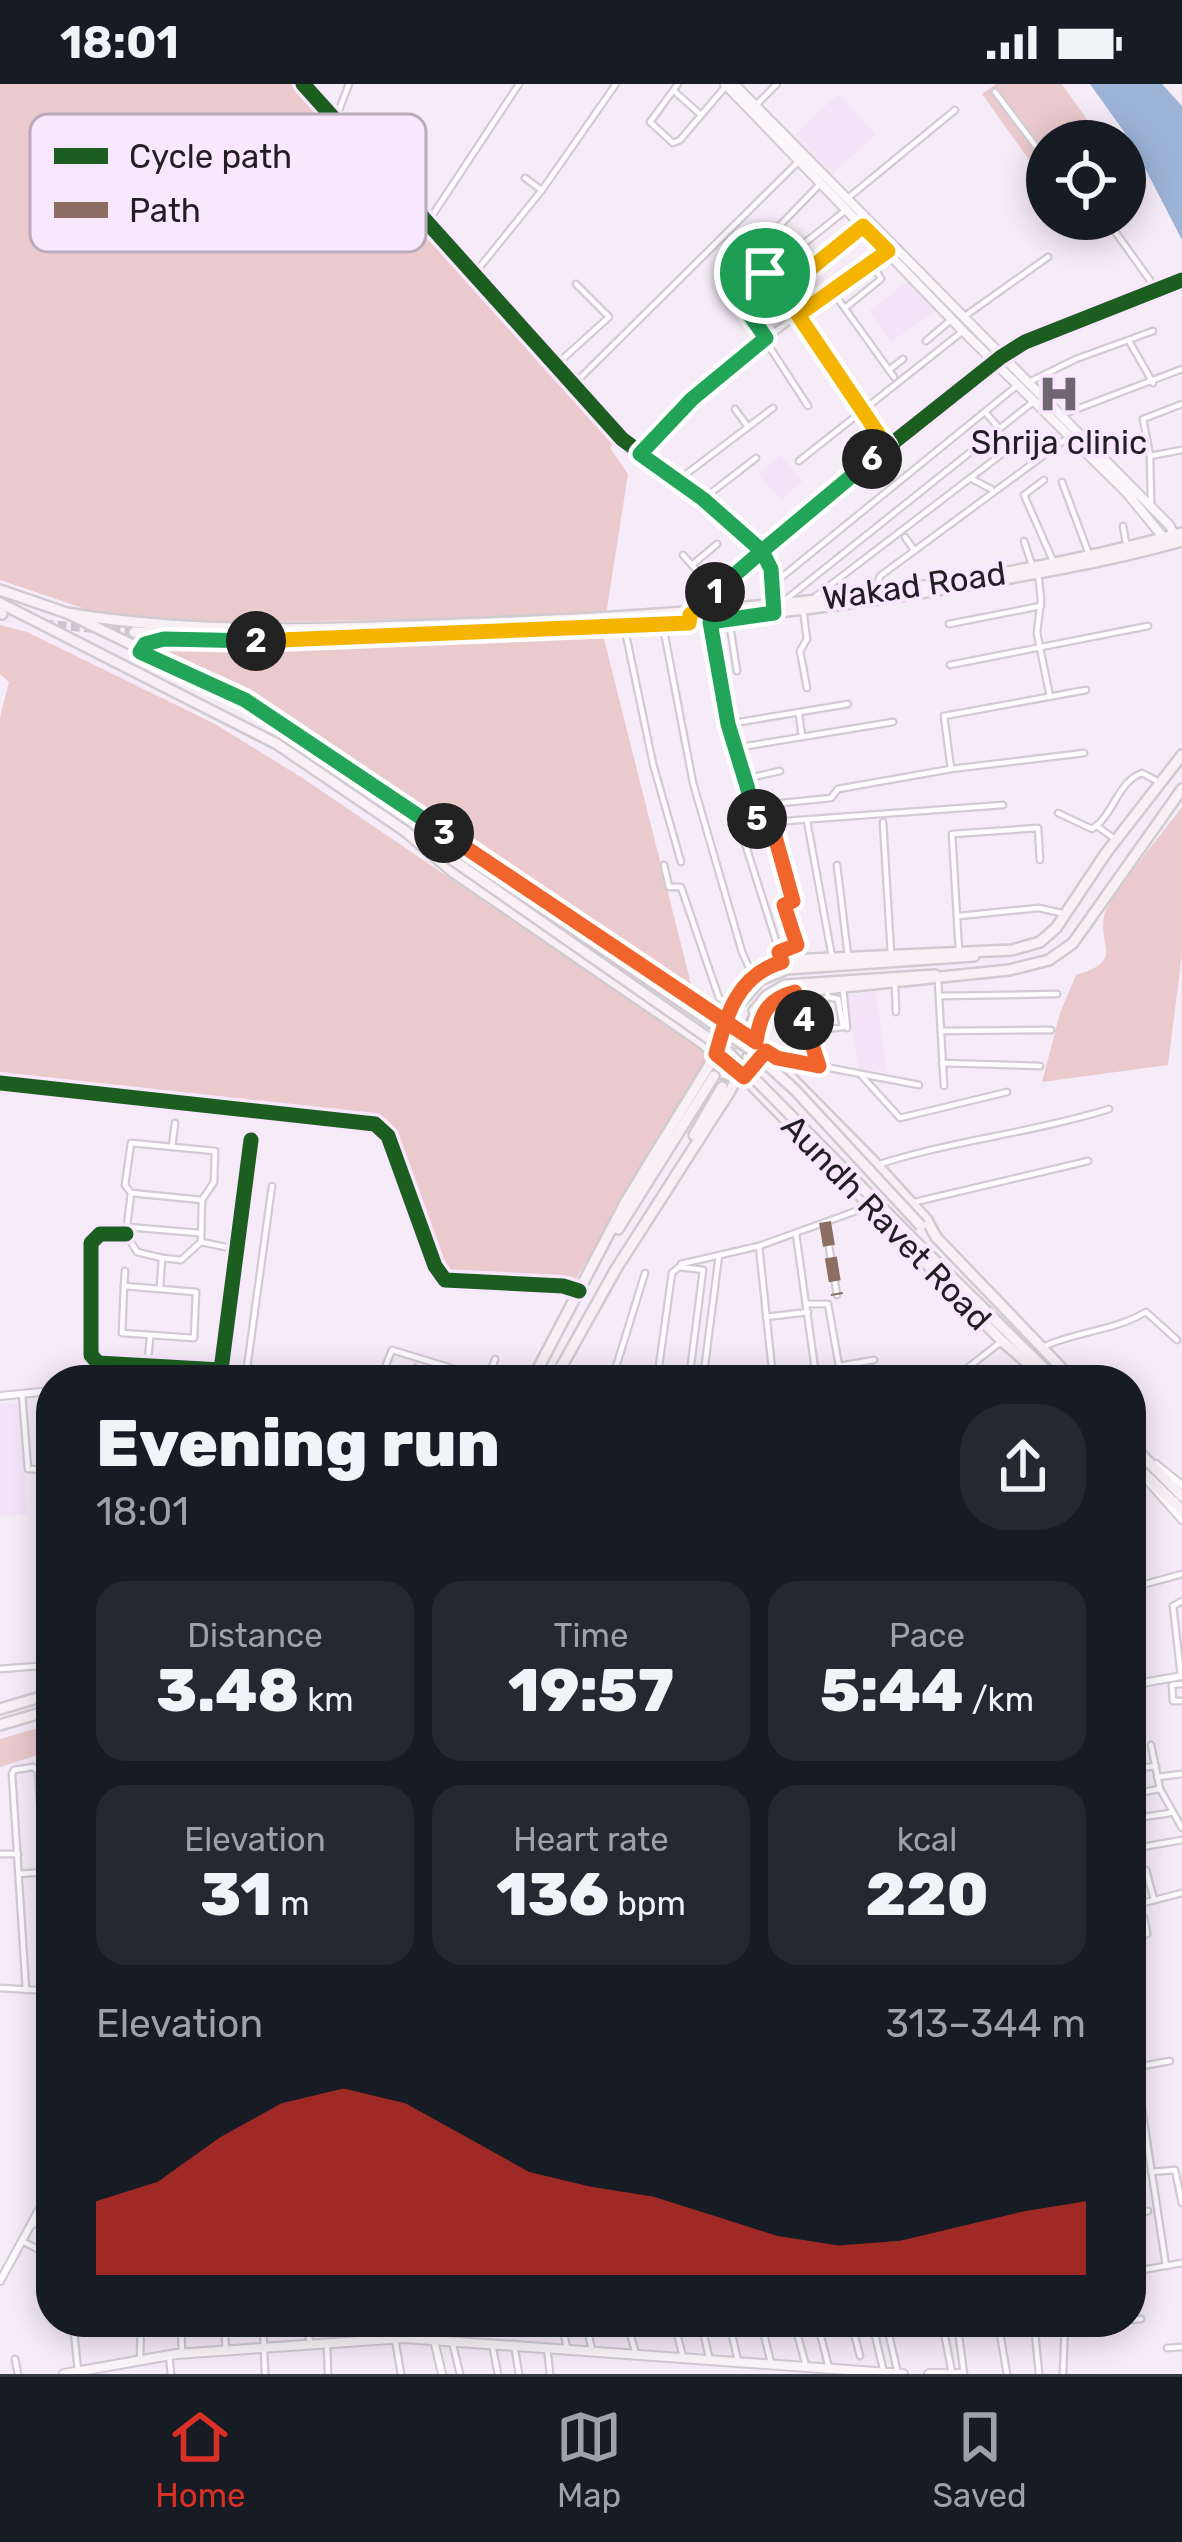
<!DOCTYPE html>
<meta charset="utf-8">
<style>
:root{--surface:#171b24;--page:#242831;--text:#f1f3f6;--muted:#9ea1a6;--line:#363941;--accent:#d93025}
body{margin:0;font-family:Rubik,sans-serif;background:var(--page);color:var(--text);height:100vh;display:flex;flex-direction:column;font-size:45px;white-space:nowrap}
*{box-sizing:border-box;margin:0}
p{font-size:39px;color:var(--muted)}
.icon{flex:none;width:66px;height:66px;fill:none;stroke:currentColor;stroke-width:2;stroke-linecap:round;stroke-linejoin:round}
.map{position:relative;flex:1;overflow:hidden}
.sheet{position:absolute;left:36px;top:1281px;width:1110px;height:972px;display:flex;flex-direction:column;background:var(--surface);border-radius:48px;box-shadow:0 6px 30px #0003}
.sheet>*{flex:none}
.fabs{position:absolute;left:1026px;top:36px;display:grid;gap:24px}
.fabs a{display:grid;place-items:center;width:120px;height:120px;border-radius:50%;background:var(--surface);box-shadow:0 6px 30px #0003;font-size:60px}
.pin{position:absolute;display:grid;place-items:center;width:102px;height:102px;color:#fff;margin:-51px;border:6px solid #fff;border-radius:50%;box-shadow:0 3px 12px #0007}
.km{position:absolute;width:60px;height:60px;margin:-30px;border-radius:50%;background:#222;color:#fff;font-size:33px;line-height:60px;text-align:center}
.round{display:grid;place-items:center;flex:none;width:126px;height:126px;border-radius:48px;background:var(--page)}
.head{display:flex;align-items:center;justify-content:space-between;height:204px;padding:0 60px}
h1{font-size:66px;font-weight:800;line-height:90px}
.metrics{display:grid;grid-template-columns:repeat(3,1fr);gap:18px;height:204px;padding:12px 60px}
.metrics div{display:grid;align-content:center;border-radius:30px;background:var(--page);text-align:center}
.metrics b{font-size:60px;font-weight:800}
.metrics small{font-size:33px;font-weight:400}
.metrics p{font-size:33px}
.chart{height:336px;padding:24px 60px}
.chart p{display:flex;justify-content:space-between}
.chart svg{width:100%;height:216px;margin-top:12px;fill:var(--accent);opacity:.7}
.status{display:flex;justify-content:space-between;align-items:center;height:84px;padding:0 60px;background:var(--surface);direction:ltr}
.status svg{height:33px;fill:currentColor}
.dock{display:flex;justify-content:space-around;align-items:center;height:168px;border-top:3px solid var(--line);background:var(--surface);font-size:33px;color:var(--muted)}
.dock a{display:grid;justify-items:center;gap:6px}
.dock .on{color:var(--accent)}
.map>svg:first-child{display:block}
.built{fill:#f5e4f9}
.green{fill:#eacacd}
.water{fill:#9cb3d8}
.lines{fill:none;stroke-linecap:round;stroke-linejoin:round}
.minor-tunnel{stroke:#ccc3ce;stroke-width:4.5;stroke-dasharray:4.5 2;stroke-linecap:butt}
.primary-tunnel{stroke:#ccc3ce;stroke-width:9;stroke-dasharray:9 4.5;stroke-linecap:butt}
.minor-casing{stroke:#d2cbd4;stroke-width:9}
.tertiary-casing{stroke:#d2cbd4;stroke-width:10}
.secondary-casing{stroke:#d2cbd4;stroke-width:12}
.primary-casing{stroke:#d0cbd1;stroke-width:14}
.minor{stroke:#fefcfe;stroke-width:4.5}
.tertiary{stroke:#fefcfe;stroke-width:6}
.secondary{stroke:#fbf6fa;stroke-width:8}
.primary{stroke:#f8f0f5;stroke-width:9}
.primary-bridge-casing{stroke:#d0cbd1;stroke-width:14;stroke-linecap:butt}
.primary-bridge{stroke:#f8f0f5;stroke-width:9}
.quiet{stroke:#8d6e63;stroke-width:12;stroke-dasharray:24 12;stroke-linecap:butt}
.cycleway-casing{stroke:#f9e7fd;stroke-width:22}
.cycleway{stroke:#1b5e20;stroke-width:15}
.split-1-casing{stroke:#fff;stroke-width:24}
.split-2-casing{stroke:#fff;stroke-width:24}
.split-3-casing{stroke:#fff;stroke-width:24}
.split-4-casing{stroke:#fff;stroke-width:24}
.split-5-casing{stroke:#fff;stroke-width:24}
.split-6-casing{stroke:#fff;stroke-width:24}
.split-7-casing{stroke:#fff;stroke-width:24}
.split-1{stroke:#22a559;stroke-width:15}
.split-2{stroke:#f5b400;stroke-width:15}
.split-3{stroke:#22a559;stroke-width:15}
.split-4{stroke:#f0652b;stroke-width:15}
.split-5{stroke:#f0652b;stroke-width:15}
.split-6{stroke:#22a559;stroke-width:15}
.split-7{stroke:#f5b400;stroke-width:15}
.labels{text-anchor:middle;stroke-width:9;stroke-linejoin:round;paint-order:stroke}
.poi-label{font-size:33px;fill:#231d25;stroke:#f9e7fd}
.street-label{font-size:33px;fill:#231d25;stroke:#f9e7fd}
.key{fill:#f9e7fd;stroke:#b9aabc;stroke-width:3}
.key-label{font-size:33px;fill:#231d25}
</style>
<div class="status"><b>18:01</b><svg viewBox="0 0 49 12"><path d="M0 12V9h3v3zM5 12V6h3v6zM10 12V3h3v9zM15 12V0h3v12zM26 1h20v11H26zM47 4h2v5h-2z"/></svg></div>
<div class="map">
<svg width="1182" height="2290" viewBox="0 0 1182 2290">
<rect width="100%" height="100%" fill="#f6ecf8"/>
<!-- built -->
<g class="built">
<path d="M838,10L876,50L832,90L795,51Z"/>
<path d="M907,198L936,227L891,258L869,227Z"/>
<path d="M781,371L803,398L781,416L758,390Z"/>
<path d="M876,907L887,989L859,985L846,911Z"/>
<path d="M19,1319L28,1430L0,1433V1320Z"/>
</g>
<!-- green -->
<g class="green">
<path d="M0,0H293L557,286L616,357L610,364L628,390L606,531L221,539L100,530L0,496Z"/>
<path d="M996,0H1062L1102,57H1047V101L982,10Z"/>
<path d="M0,541L27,548L215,640L304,695L710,971L576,1195L457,1193L446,1189L395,1050L385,1038L370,1031L110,1007L0,989V633L9,598L0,590Z"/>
<path d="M603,551L693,908L242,606L164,569L161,562L164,559L288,562Z"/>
<path d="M1182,723V870L1168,981L1042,998L1060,929L1076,891C1125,877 1098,863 1104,832C1108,814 1168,742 1182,723Z"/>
<path d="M51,1640V1667L0,1683V1655Z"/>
</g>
<!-- water -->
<path class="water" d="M1090,0H1162L1182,22V156L1132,59Z"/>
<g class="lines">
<!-- minor-tunnel -->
<g class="minor-tunnel">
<path d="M409,1296L418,1275"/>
<path d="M468,1296L469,1292"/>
</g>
<!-- primary-tunnel -->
<g class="primary-tunnel">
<path d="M44,540L134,548"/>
<path d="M714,992L741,918"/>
<path d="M722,1003L754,927"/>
</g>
<!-- minor casing -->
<g class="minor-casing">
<g id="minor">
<path d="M678,0L650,38L673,59L680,56L726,2"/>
<path d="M674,7L701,31"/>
<path d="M995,8L1047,77"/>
<path d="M755,22L777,0"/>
<path d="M336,34L349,0"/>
<path d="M525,94L540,105"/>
<path d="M848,114L955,26"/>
<path d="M1106,135L1157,206"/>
<path d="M428,138L519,0"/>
<path d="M764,158L820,100"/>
<path d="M475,189L542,106L616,0"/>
<path d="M765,189L778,206H784L861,144"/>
<path d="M833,208L894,293"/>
<path d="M845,224L881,195L872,179"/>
<path d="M965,232L1048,173"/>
<path d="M800,234L887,363"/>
<path d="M926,257L952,235"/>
<path d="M1129,257L1153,299"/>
<path d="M1005,271L1025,258L1182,196"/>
<path d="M557,280L609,233L576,200"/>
<path d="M889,286L903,275"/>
<path d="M1027,299L1076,275L1153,247"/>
<path d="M573,301L799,77"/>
<path d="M808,322L737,213L846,126"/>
<path d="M735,325L748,343"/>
<path d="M985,328L999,344"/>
<path d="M1061,331L1182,285"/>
<path d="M642,368L738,274L888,167"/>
<path d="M1150,372L1182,366"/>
<path d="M799,377L963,247"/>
<path d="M970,394L991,405"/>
<path d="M1044,396L1024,411L1053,477"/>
<path d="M677,397L773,324"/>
<path d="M1062,398L1090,473"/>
<path d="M703,415L756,374"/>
<path d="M1151,418L1150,372L1143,335L1182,320"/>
<path d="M1123,442L1126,459"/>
<path d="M905,453L914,466"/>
<path d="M1024,457L1033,484"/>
<path d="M683,471L692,481"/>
<path d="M1038,489L1041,515L1037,549L1050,613"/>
<path d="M772,501L1019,300"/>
<path d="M714,507L692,481L717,460"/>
<path d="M875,507L880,492L1070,352"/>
<path d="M816,512L1028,350"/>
<path d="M784,517L1033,318"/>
<path d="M803,525L807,555L800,567L807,604"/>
<path d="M729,536L737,587"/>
<path d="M709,538L728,640L759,739L1003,721"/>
<path d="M949,540L1041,522"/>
<path d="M663,542L693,699L742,868L752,890"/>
<path d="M625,546L653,680L681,778"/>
<path d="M950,581L1148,542"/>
<path d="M799,630L802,653"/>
<path d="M728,640L848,620"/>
<path d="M735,664L893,638"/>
<path d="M951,685L944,632L1086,606"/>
<path d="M744,695L780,687"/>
<path d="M752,722L831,714L838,705L951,685L1084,669"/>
<path d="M1058,729L1092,745C1114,731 1117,698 1142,689L1161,699"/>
<path d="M736,731L783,879"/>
<path d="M807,737L832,873"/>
<path d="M771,738L793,817L784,821L803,875"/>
<path d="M883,738L891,870"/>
<path d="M1097,742L1116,756"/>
<path d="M664,781L669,803H681L719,914L732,921"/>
<path d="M837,781L848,872"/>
<path d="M959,832L1039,824L1066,830"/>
<path d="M959,867L952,750L1038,744L1040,776"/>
<path d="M938,896L944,1002"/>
<path d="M895,901L896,928"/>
<path d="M843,904L847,944"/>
<path d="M827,905L828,913L819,917L826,945L843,943L838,915L828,913"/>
<path d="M795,908L819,982"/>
<path d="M939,912L1057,910"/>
<path d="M941,947L1051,946"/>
<path d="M778,974L919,1001"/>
<path d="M942,979L1040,982"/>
<path d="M861,991L900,1034L1007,1008"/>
<path d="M0,999L375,1040L388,1052L435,1182L445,1196L563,1202L579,1207"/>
<path d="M172,1063L175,1039"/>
<path d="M877,1081C953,1056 1033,1049 1109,1025"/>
<path d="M131,1109L202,1116"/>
<path d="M911,1119L1088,1077"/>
<path d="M825,1138L837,1211"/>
<path d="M127,1143L199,1149"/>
<path d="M126,1150H100L91,1159V1271L98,1279L221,1286L251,1056"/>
<path d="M796,1150L816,1292"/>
<path d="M759,1162L772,1285"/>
<path d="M162,1174L137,1168L126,1150L131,1109L125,1101L131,1059L215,1067L214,1098L202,1116L201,1158"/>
<path d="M681,1180L759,1162L870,1122"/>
<path d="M124,1202L196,1208L194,1254L122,1249Z"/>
<path d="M124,1202L125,1187"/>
<path d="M160,1203L162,1174L181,1176L201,1158L235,1165"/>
<path d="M807,1220H828L839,1282L874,1276"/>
<path d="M766,1233L808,1228"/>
<path d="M1043,1263C1077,1247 1114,1247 1146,1228L1177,1256"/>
<path d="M868,1284L870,1296"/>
<path d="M246,1291L272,1102"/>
<path d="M146,1296L150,1254"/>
<path d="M380,1296L392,1266L484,1294L490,1290L495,1275"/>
<path d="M612,1296L645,1189"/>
<path d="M657,1296L672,1189L679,1183L703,1186L689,1296"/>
<path d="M703,1296L719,1171"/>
<path d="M952,1296L1002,1257"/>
<path d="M22,1310L28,1385L44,1386L51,1455"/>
<path d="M1131,1504L1182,1490"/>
<path d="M0,1585L51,1581"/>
<path d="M1181,1592L1173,1522L1182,1517"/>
<path d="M1182,1600L1172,1601L1173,1617H1182"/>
<path d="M1151,1661L1160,1705L1182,1744"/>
<path d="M1131,1685L1156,1682"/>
<path d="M1157,1693L1182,1690"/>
<path d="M1131,1710L1160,1705"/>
<path d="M1131,1735L1170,1729"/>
<path d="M1131,1765L1182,1756"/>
<path d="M0,1770H18"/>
<path d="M1131,1788L1146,1786L1154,1816"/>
<path d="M19,1790L45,1788L38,1687L33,1683L14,1686L12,1690L26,1906"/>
<path d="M1131,1822L1182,1809"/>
<path d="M1131,1837L1144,1833L1147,1850L1131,1853"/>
<path d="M0,1904L51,1907"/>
<path d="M1131,1928L1138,1964L1131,1966"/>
<path d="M1131,2078L1143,2076"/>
<path d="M1151,2088L1175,2086L1182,2119"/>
<path d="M1131,2127L1142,2186"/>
<path d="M1132,2130L1148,2127"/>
<path d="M31,2139L51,2145"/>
<path d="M22,2157L51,2172"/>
<path d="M1166,2182L1136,1986L1142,1982L1170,1977"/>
<path d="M1131,2188L1182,2179"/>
<path d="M1131,2236L1141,2235"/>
<path d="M73,2238L78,2287"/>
<path d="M181,2238L182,2270"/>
<path d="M224,2238L226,2267"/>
<path d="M263,2238L265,2290"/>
<path d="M304,2238L311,2260"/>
<path d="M433,2238L434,2256"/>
<path d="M562,2238L567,2265"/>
<path d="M586,2238L592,2267"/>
<path d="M627,2238L635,2267"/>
<path d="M674,2238L683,2273"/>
<path d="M701,2238L709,2273"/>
<path d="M729,2238L738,2277"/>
<path d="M761,2238L771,2279"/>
<path d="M794,2238L806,2282"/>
<path d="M817,2238L829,2284"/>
<path d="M851,2238L860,2272"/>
<path d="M872,2238L884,2289"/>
<path d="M886,2238L898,2290"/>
<path d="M942,2238L952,2289"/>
<path d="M957,2238L964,2290"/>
<path d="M998,2238L1007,2290"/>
<path d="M1034,2238L1039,2290"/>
<path d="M588,2246L618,2238"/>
<path d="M1066,2246L1118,2238"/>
<path d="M395,2255L401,2290"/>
<path d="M452,2257L460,2290"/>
<path d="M327,2260L328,2290"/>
<path d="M492,2260L498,2290"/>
<path d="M514,2260L519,2290"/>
<path d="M547,2263L550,2290"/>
<path d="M1167,2264L1182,2263"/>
<path d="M169,2271L171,2290"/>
<path d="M15,2275L18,2290"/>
<path d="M140,2275L141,2238"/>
<path d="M1063,2290L1065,2238"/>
</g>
</g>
<!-- tertiary casing -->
<g class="tertiary-casing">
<g id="tertiary">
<path d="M303,0L622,355L703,415L762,467L771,485L773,524"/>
<path d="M694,527L831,408L994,279"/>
<path d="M168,1296L295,1290L349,1296"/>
<path d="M0,1312L51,1307"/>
<path d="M1156,1380L1182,1401"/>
<path d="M1145,1394L1182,1436"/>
<path d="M1131,1601L1182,1592"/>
<path d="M0,2197L51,2104"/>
<path d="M434,2256L442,2290"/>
</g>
</g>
<!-- secondary casing -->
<g class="secondary-casing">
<g id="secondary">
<path d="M725,0L963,247L1127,409L1163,453"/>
<path d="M734,0L1170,442L1174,451"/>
<path d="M64,2290L176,2270L404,2254L903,2290"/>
<path d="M929,2290H961"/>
</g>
</g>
<!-- primary casing -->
<g class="primary-casing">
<g id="primary">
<path d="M0,506L67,529L245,616L419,736"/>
<path d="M0,519L277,660L405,747L453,788L701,958L744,993L1002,1257L1047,1296"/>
<path d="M0,529L2,530"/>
<path d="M67,529C196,551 330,545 459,540C702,532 947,512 1182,449"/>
<path d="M134,548C401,561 669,549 932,507C1017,493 1100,480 1182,457"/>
<path d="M140,568L145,559L170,555"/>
<path d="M416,733L464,760L756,958L877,1081L927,1136L936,1153"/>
<path d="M741,918L760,896L787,885L974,872"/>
<path d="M710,926L729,925C748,894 755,887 790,876L1012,866L1040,858L1056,844L1106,769L1182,671"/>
<path d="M754,927L766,912L785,901L935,891"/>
<path d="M694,1051L722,1003"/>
<path d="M618,1145L714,992"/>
<path d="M936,1153L1073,1296"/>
<path d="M914,1156L1045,1285L1050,1296"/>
<path d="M532,1296L626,1117L716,970L725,944"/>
<path d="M554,1296L616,1185L730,1007L756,958L763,927L782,911L795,908L1009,886L1049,876L1073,859L1182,705"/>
<path d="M1131,1360L1182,1412"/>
<path d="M1131,1377L1182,1426"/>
<path d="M0,1625L51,1610"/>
<path d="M0,1641L51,1626"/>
</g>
</g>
<!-- minor -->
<use href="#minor" class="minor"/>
<!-- tertiary -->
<use href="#tertiary" class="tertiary"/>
<!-- secondary -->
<use href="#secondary" class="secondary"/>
<!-- primary -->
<use href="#primary" class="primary"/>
<!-- primary-bridge casing -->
<g class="primary-bridge-casing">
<g id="primary-bridge">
<path d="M459,766L750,965L795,1006L921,1142"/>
<path d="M450,774L727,967L914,1156"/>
</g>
</g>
<!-- primary-bridge -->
<use href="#primary-bridge" class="primary-bridge"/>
<!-- quiet -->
<path class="quiet" d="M825,1138L837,1211"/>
<!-- cycleway casing -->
<g class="cycleway-casing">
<g id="cycleway">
<path d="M303,0L622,355L703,415L762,467L771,485L774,529"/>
<path d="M689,539L690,531L831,408L1001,273L1025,258L1182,196"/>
<path d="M0,999L375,1040L388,1052L435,1182L445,1196L563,1202L579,1207"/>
<path d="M126,1150H100L91,1159V1271L98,1279L221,1286L251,1056"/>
</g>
</g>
<!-- cycleway -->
<use href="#cycleway" class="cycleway"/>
</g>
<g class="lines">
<!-- split-1 casing -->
<g class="split-1-casing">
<path id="split-1" d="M715,508L762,467L703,415L640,370L692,315L766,254L737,213L765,189"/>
</g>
<!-- split-2 casing -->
<g class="split-2-casing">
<path id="split-2" d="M256,557L689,539L690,531L715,508"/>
</g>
<!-- split-3 casing -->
<g class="split-3-casing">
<path id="split-3" d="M256,557L164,555L145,560L140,568L245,616L444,749"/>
</g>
<!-- split-4 casing -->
<g class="split-4-casing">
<path id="split-4" d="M444,749L756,958C760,931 767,915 795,908L804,936"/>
</g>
<!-- split-5 casing -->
<g class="split-5-casing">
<path id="split-5" d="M757,735L759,739L771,738L793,817L784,821L797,861L779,868L782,878C738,891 727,929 716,970L744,993L766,967L777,974L819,982L804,936"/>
</g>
<!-- split-6 casing -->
<g class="split-6-casing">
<path id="split-6" d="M757,735L728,640L710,538L774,529L771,485L762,467L872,375"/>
</g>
<!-- split-7 casing -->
<g class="split-7-casing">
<path id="split-7" d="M765,189L778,206H784L863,142L888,167L798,231L887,363L872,375"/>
</g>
<!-- split-1 -->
<use href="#split-1" class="split-1"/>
<!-- split-2 -->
<use href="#split-2" class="split-2"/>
<!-- split-3 -->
<use href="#split-3" class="split-3"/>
<!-- split-4 -->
<use href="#split-4" class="split-4"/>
<!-- split-5 -->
<use href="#split-5" class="split-5"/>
<!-- split-6 -->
<use href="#split-6" class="split-6"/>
<!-- split-7 -->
<use href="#split-7" class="split-7"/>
</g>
<!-- icons -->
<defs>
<g id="hospital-bare" transform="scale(3.24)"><path d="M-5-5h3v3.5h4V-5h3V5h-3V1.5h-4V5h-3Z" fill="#6d656f" stroke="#f9e7fd" stroke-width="2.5" paint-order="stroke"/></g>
</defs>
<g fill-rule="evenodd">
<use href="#hospital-bare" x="1059" y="310"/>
</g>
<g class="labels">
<!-- poi labels -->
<g class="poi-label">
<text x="1059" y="370">Shrija clinic</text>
</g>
<!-- street labels -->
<g class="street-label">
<text transform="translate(914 501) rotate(-8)" y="12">Wakad Road</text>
<text transform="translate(887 1138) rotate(46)" y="12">Aundh Ravet Road</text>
</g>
</g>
<!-- legend -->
<rect x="30" y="30" width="396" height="138" rx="18" class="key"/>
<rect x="54" y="64" width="54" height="16" fill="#1b5e20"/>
<rect x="54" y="118" width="54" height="16" fill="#8d6e63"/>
<g class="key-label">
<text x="129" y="84">Cycle path</text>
<text x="129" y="138">Path</text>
</g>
</svg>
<div class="fabs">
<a><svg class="icon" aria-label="locate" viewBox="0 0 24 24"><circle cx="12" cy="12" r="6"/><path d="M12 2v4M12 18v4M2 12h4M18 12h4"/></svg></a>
</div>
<div class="pin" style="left:765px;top:189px;background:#1e9e55"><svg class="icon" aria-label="arrive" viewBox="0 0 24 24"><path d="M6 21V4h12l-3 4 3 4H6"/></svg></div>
<b class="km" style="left:715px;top:508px">1</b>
<b class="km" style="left:256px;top:557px">2</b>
<b class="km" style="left:444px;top:749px">3</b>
<b class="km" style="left:804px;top:936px">4</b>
<b class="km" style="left:757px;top:735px">5</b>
<b class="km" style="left:872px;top:375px">6</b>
<section class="sheet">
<div class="head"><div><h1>Evening run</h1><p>18:01</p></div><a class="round"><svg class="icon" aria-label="share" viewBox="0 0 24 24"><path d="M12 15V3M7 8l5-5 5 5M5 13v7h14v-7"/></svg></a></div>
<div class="metrics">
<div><p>Distance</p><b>3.48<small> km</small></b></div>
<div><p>Time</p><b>19:57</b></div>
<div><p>Pace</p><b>5:44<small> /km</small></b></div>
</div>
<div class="metrics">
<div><p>Elevation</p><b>31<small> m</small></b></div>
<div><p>Heart rate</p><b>136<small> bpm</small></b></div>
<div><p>kcal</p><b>220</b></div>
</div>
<div class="chart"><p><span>Elevation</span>313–344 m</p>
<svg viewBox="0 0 160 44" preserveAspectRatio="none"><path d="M0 44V29L10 25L20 16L30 9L40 6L50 9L60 16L70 23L80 26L90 28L100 32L110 36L120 38L130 37L140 34L150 31L160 29V44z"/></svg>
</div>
</section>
</div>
<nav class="dock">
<a class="on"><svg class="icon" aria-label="home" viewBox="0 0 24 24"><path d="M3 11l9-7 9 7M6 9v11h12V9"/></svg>Home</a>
<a><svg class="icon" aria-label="map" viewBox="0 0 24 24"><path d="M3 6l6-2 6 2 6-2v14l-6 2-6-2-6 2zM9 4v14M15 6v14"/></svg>Map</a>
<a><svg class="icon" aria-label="saved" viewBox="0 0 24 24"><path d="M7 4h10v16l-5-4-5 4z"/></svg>Saved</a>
</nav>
